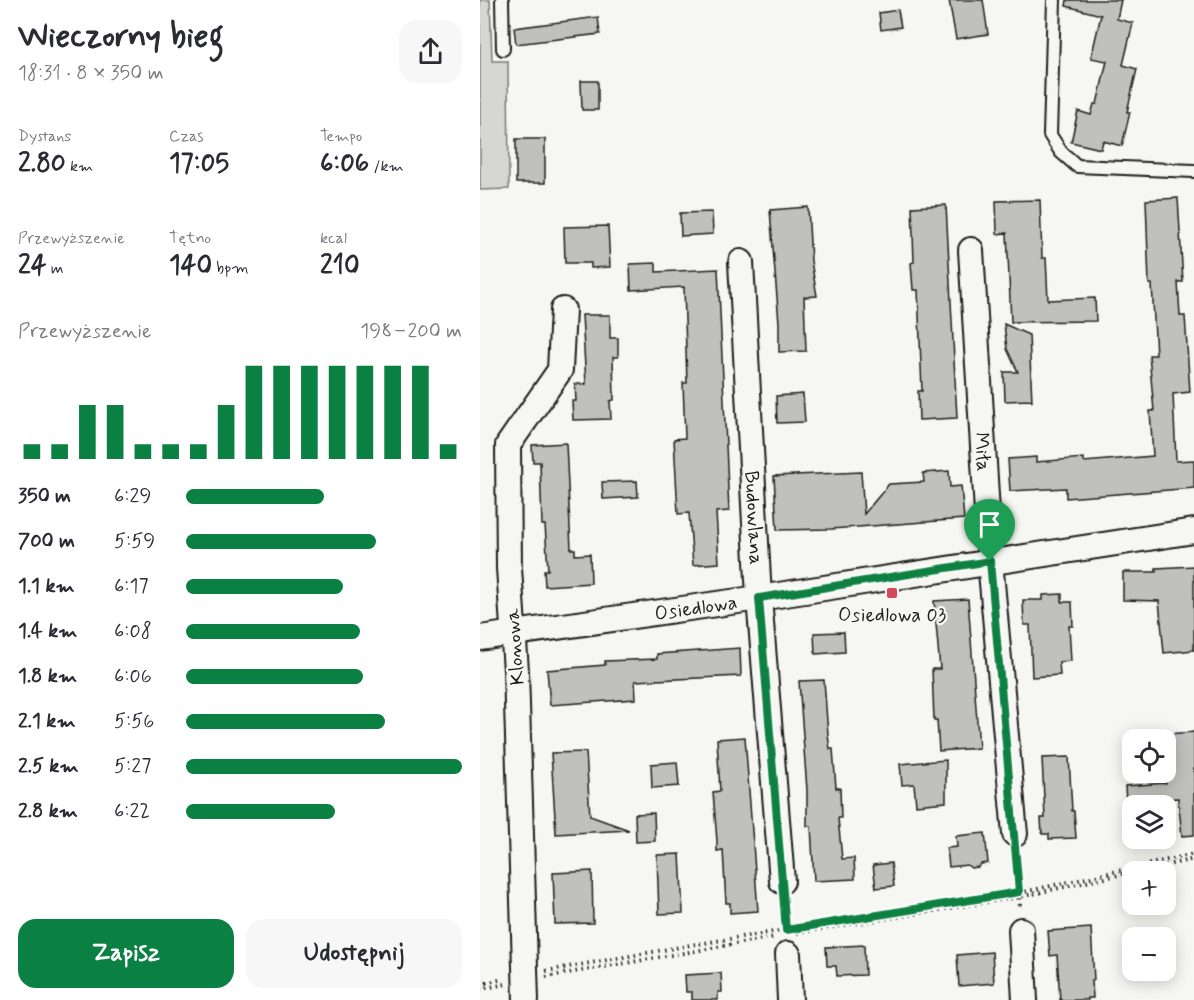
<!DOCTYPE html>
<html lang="pl">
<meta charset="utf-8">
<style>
:root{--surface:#fff;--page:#f7f7f7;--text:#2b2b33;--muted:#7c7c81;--accent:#0b8043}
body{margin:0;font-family:Mynerve,sans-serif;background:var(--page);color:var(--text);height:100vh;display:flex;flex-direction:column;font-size:22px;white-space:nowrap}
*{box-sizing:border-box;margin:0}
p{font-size:20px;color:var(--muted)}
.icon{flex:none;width:33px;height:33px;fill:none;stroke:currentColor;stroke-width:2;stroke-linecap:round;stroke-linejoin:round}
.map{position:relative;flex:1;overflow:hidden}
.sheet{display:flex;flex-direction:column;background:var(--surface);width:480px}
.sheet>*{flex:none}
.fabs{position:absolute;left:642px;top:729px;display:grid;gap:12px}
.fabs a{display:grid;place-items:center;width:54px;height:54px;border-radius:12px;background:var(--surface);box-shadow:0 3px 15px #0003;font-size:30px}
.pin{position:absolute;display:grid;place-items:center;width:51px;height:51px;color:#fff;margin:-62px -26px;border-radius:50% 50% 50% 0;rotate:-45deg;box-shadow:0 0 6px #0007}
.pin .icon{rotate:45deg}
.round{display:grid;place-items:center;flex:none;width:63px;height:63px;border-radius:18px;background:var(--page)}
.head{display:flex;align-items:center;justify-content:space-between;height:102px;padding:0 18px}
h1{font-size:33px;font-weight:700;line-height:45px}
.stats{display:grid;grid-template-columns:repeat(3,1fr);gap:9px;height:102px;padding:6px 18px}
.stats div{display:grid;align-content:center}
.stats b{font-size:26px;font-weight:700}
.stats small{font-size:16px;font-weight:400}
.stats p{font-size:16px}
.chart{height:168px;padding:12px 18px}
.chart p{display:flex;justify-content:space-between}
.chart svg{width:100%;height:108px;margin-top:6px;stroke:var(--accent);stroke-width:6}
.button{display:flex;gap:12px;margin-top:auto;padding:12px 18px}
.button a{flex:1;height:69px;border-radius:18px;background:var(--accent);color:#fff;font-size:24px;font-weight:700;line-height:69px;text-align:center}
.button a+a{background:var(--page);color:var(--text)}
ul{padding:0 18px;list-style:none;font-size:20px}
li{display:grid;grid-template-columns:96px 72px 1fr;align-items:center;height:45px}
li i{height:15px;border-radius:8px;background:var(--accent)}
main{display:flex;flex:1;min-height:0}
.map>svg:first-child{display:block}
.green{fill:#d6d6d2;stroke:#797977;stroke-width:1.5}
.building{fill:#c0c0bd;stroke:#1c1c1c;stroke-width:1.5}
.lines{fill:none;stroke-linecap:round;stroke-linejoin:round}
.service-casing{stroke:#1c1c1c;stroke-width:16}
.minor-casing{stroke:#1c1c1c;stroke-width:28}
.path{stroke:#1c1c1c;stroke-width:4;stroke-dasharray:1.5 4.5;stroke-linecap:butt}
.service{stroke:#f6f6f2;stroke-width:12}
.minor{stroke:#f6f6f2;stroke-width:24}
.route-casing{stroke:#fff;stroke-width:12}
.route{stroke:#0b8043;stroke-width:8}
.poi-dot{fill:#d1495b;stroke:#f6f6f2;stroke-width:2}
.labels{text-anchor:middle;stroke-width:4.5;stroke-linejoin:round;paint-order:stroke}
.street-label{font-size:20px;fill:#1c1c1c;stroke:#f6f6f2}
.poi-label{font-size:20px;fill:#1c1c1c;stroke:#f6f6f2}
</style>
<main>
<section class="sheet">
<div class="head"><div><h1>Wieczorny bieg</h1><p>18:31 · 8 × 350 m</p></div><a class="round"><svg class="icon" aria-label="share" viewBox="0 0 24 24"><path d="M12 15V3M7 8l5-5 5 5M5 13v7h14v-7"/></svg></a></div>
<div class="stats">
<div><p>Dystans</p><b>2.80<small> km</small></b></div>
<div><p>Czas</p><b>17:05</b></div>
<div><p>Tempo</p><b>6:06<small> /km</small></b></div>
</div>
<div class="stats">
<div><p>Przewyższenie</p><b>24<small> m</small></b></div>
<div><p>Tętno</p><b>140<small> bpm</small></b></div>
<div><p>kcal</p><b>210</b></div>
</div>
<div class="chart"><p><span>Przewyższenie</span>198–200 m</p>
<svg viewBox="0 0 160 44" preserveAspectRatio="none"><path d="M5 44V38M15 44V38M25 44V22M35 44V22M45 44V38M55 44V38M65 44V38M75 44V22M85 44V6M95 44V6M105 44V6M115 44V6M125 44V6M135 44V6M145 44V6M155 44V38"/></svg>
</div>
<ul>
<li><b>350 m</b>6:29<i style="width:50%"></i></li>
<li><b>700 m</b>5:59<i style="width:69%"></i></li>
<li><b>1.1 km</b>6:17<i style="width:57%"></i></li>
<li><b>1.4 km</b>6:08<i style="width:63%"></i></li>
<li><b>1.8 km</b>6:06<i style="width:64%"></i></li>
<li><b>2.1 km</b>5:56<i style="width:72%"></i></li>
<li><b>2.5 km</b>5:27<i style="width:100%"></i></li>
<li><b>2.8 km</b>6:22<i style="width:54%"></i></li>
</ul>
<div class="button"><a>Zapisz</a><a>Udostępnij</a></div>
</section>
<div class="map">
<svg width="714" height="1000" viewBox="0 0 714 1000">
<rect width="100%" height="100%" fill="#f6f6f2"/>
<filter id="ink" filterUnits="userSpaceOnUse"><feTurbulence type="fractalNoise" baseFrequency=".0167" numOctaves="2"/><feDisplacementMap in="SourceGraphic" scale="12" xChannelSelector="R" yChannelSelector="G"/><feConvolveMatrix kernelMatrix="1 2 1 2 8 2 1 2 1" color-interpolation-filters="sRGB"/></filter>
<g filter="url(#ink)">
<!-- green -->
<path class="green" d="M0,0H10L12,61H28L29,189L0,190Z"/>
<!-- building -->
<g class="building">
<path d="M469,0H503L508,34L476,39Z"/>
<path d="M587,0H641L637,19L653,23L643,65L657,69L647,112H650L642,146L623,141L621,149L591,142L598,111L611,115L614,104H617L627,61L611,58L621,15L586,6Z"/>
<path d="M418,10L421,27L401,30L399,13Z"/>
<path d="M118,17L120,34L36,44L34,28Z"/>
<path d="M101,81H118V110H102Z"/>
<rect x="36" y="139" width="29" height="44"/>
<path d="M698,198L703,282H698L700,316H705L710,392L693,394L696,461L714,460V488L586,498V488L530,491L528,459L556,457V462L604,458V462L673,456L670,411H674L669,355H676L672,284H669L666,200Z"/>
<path d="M560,200L562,258H566L568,300L615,298L616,321L531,322L527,233L517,234L516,201Z"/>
<path d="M466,205L477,418L439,420L438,391H442L438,290H433L431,263L434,262L432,207Z"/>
<path d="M328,207L331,261L337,296L324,297L326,351L299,352V323L290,210Z"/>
<path d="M232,212L233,234L201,236L200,213Z"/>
<path d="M128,226L130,267L111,268V263H85L84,227Z"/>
<path d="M176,263V272L238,269L249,511L236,512L239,563L213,565L209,513L198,514L194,439L205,438L203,383H207L204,287L151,290L150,264Z"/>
<path d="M102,315H130V338H138V357H133L134,400L130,401L131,419L93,420L92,401H96L95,384H106Z"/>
<path d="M524,324L549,335L552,402L551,400L525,401L524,372H538L527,349Z"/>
<path d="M323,394L325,422L297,423L296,396Z"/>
<path d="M86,443L91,549H95V555L110,554L111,583L65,586L64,570H68L65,525H62L60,462H53L52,445Z"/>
<path d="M469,471L470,487L481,486L484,519L351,529L297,530L294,476L381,472L384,514L409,484L444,482L443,473Z"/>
<path d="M157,481L158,497L123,499L122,482Z"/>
<path d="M714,566V650L684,653L679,601L643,600V572H676V568Z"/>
<path d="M582,594V602H592L593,626H589L591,661L579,662L580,675L552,677L550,625H544L543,600H563V595Z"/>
<path d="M488,599L499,748L459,751L457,720H454L452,669H460L454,601Z"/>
<path d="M364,632L365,652L335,654L334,633Z"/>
<path d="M260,648L261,676L155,681L156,699L70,705L67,670L125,665V661L177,659V654Z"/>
<path d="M344,680L348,735L350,749H353L356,788H360L361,818H358L362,859L374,858L375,879L334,881L331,826H327V790L319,681Z"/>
<path d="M714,732V835L702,836L698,798L646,802L645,786L686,783V734Z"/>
<path d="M265,737L278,911L250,913V903H246L243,850L237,851V841L233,792L240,791L237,739Z"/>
<path d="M106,752L110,816L149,830L76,834L71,753Z"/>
<path d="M589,757L592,811H594L596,838L569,839V834H562L561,818H565L562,758Z"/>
<path d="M466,760V802L436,805L434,784L422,785L420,764Z"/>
<path d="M197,762L199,786L172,788L171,764Z"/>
<path d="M174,813L175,841L156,842L155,814Z"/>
<path d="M505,833L508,863L501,864L498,867L491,868L487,865L469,867L467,848L477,847L476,836Z"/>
<path d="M200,854L203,913L179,914L177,855Z"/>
<path d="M411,863L414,886L396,888L393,865Z"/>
<path d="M112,871L113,923L75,924L73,873Z"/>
<path d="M611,928L614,980L612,981L613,998H608V1000H580L577,955L570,956L568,931Z"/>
<path d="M384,945L385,975L357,976L356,966H347L346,947Z"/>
<path d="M512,952L514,983L479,986L477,955Z"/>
<path d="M241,973L242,992H238V1000H212V992H206L205,975Z"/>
</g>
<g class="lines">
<!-- service casing -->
<g class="service-casing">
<g id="service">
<path d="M22,0L23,49"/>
<path d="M574,0L570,135L581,152L597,166L714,171"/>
</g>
</g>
<!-- minor casing -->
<g class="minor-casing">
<g id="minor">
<path id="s1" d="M491,250L510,561L535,834"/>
<path id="s2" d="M261,262L279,598L302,881"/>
<path id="s3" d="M0,638L279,598L714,531"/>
<path d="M541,930L545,1000"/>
<path d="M308,954L310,1000"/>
<path d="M46,1000L36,671L29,568L28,445L80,370L83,310"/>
</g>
</g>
<!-- path -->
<g class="path">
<path d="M536,856L540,908"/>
<path d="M656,872L714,859"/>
<path d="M304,900L306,932"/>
<path d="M317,933L539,897L652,872"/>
<path d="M66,971L211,945L539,893L714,854"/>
<path d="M66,977L295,937"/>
<path d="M0,984L23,979"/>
<path d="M0,989L26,984"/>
</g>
<!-- service -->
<use href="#service" class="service"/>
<!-- minor -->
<use href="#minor" class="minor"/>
</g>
</g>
<g class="lines" filter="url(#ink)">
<!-- route casing -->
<g class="route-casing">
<path id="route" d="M510,561L539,892L306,930L279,598Z"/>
</g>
<!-- route -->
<use href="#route" class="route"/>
</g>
<!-- markers -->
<rect class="poi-dot" x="406" y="587" width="12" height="12" rx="3"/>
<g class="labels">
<!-- street labels -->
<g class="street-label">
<text dy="7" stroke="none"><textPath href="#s1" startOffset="202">Miła</textPath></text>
<text dy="7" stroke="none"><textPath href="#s2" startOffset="256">Budowlana</textPath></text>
<text dy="7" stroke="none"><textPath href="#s3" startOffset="218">Osiedlowa</textPath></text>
<text transform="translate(34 647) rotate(-94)" y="7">Klonowa</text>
</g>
<!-- poi labels -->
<g class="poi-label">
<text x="412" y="621">Osiedlowa 03</text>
</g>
</g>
</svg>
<div class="fabs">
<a><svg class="icon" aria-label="locate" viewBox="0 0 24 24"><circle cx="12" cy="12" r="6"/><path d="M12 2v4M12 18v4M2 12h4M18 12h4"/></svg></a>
<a><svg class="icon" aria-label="layers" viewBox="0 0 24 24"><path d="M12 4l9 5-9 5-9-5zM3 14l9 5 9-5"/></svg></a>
<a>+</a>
<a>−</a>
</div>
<div class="pin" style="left:510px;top:561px;background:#1e9e55"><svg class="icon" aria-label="arrive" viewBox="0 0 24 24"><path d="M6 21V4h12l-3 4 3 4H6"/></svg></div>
</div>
</main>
